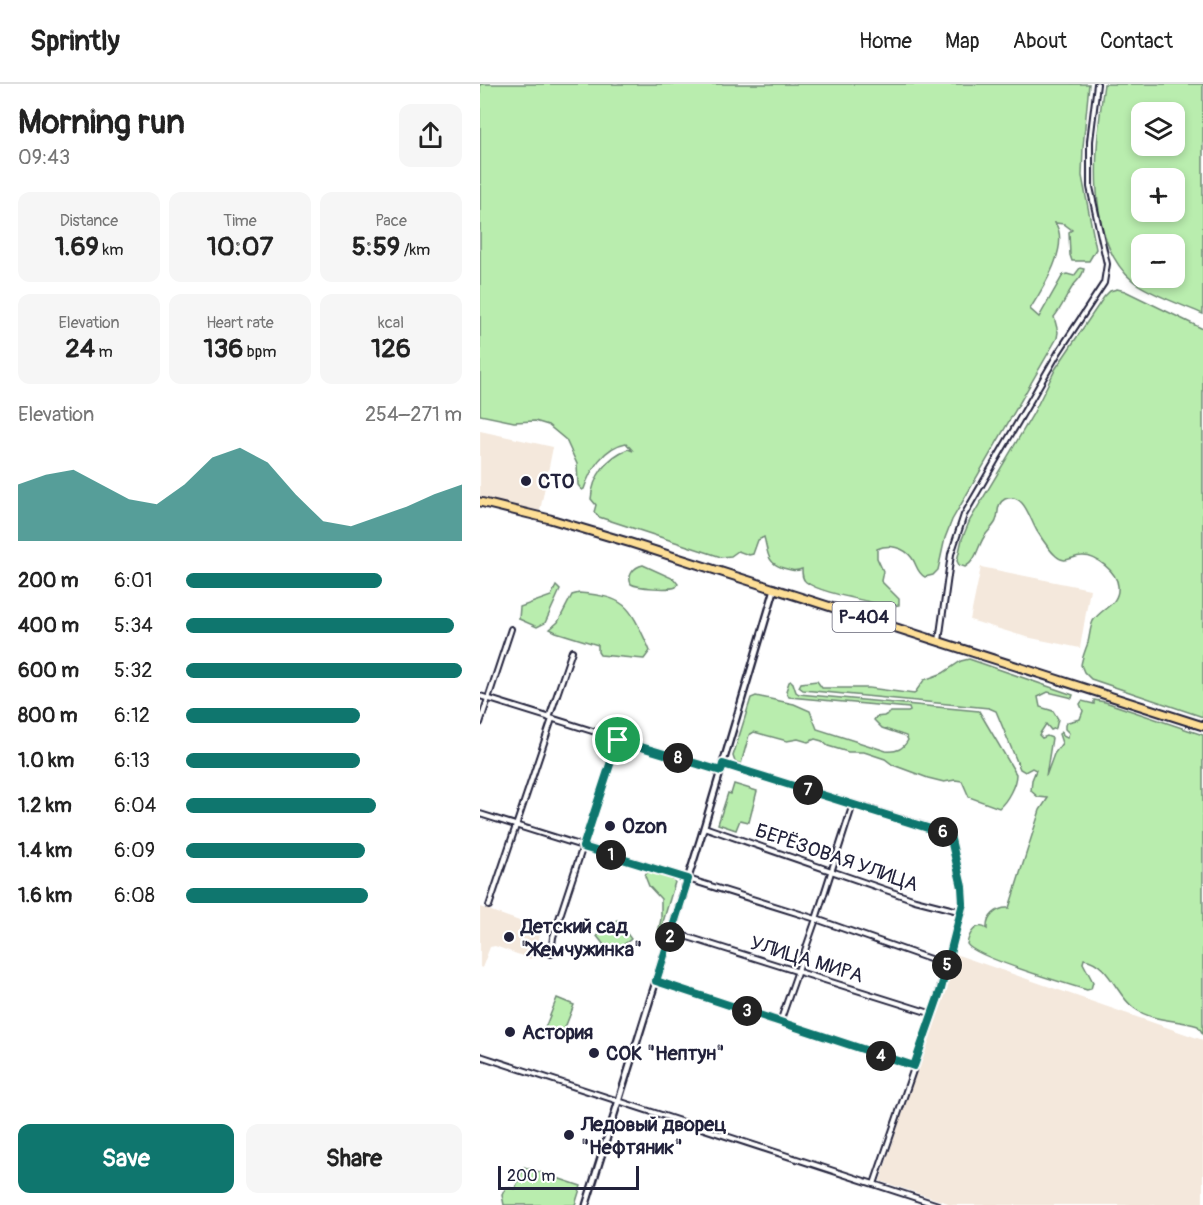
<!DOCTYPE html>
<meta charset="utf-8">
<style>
:root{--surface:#fff;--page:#f6f6f6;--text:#222;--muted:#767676;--line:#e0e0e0;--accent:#0f766e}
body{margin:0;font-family:Pangolin,sans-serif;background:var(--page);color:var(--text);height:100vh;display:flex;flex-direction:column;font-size:22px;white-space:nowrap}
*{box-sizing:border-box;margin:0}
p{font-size:20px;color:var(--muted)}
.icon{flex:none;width:33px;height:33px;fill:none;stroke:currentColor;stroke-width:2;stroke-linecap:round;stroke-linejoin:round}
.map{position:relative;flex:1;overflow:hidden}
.side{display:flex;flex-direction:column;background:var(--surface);width:480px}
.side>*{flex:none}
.controls{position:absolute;left:651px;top:18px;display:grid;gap:12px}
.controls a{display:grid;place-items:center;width:54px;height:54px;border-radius:12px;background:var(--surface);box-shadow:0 3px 9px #0003;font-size:30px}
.scale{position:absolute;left:18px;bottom:15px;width:141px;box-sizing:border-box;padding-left:6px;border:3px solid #22223b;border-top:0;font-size:16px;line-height:21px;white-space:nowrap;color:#22223b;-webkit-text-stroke:4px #fff;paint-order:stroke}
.pin{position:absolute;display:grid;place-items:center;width:51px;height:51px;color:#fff;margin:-26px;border:3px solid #fff;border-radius:50%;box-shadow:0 2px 6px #0007}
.km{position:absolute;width:30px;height:30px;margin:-15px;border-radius:50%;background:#222;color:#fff;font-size:16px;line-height:30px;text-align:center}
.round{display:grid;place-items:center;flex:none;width:63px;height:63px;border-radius:12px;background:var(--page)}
.head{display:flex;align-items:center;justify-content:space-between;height:102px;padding:0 18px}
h1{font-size:33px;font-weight:800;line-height:45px}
.metrics{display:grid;grid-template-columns:repeat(3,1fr);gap:9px;height:102px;padding:6px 18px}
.metrics div{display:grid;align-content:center;border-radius:12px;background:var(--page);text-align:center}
.metrics b{font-size:26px;font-weight:800}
.metrics small{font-size:16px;font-weight:400}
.metrics p{font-size:16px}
.chart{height:168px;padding:12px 18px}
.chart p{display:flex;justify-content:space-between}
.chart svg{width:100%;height:108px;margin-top:6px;fill:var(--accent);opacity:.7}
.cta{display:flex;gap:12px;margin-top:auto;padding:12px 18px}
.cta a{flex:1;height:69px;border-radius:12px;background:var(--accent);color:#fff;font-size:24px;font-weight:800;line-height:69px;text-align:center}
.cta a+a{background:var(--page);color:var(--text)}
ul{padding:0 18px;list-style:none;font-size:20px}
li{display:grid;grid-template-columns:96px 72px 1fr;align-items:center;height:45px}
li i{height:15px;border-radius:8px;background:var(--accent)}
header{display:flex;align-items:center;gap:36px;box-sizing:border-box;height:84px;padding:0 30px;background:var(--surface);border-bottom:2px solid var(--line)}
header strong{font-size:28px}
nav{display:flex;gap:33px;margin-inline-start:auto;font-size:21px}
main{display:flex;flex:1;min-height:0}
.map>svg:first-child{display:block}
.built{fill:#f4e8dc}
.green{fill:#b9edae;stroke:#6e8874;stroke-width:1.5;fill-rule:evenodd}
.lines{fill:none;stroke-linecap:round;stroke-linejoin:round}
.minor-casing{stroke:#22223b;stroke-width:8}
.tertiary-casing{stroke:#22223b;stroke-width:9}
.trunk-casing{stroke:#22223b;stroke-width:11}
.minor{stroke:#fff;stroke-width:4}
.tertiary{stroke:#fff;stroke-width:4.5}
.trunk{stroke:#fdde96;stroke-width:7}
.route-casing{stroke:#fff;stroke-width:12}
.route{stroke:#0f766e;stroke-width:8}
.poi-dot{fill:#22223b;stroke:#fff;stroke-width:2}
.labels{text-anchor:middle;stroke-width:4.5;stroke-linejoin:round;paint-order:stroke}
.shield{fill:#fff;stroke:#646476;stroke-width:1.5}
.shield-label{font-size:18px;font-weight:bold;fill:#22223b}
.poi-label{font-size:20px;font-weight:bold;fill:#22223b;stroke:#fff;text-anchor:start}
.street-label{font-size:20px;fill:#22223b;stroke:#fff}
</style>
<header>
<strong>Sprintly</strong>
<nav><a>Home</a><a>Map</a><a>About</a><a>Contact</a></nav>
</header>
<main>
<section class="side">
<div class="head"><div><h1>Morning run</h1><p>09:43</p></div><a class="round"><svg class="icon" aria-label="share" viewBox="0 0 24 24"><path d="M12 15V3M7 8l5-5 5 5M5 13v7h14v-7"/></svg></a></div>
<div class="metrics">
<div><p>Distance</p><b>1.69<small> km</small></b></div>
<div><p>Time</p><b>10:07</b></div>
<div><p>Pace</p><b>5:59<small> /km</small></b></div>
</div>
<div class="metrics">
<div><p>Elevation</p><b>24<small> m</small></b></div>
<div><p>Heart rate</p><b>136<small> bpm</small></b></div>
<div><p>kcal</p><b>126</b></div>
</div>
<div class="chart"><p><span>Elevation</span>254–271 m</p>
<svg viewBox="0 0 160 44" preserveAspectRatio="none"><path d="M0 44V21L10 17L20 15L30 21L40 27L50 29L60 21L70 10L80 6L90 12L100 25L110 36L120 38L130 34L140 30L150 25L160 21V44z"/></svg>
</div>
<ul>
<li><b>200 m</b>6:01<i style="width:71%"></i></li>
<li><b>400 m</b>5:34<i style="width:97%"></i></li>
<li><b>600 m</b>5:32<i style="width:100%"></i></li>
<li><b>800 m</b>6:12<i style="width:63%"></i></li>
<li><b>1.0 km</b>6:13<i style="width:63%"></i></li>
<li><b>1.2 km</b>6:04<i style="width:69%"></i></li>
<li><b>1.4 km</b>6:09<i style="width:65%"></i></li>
<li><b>1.6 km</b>6:08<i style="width:66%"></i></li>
</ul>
<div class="cta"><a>Save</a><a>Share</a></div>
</section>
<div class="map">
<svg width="723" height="1121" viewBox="0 0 723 1121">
<rect width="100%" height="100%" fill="#fff"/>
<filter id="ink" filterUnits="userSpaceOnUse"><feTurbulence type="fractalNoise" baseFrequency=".0167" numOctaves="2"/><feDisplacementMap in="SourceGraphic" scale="12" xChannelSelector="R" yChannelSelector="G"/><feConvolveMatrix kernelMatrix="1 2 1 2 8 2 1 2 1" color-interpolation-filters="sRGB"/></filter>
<g filter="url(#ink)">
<!-- built -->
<g class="built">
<path d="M0,347L73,363L60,427L0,414Z"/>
<path d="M501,483L610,505L600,564L546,553L490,536Z"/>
<path d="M0,823L62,845L51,875L15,862L10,863L2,884L0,883Z"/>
<path d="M475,870L723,956V1121H468V1119L400,1097Z"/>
</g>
<!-- green -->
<g class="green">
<path d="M0,0H609L603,63L602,92L616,165L609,177H592L590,171L589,148L592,146L584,140L575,139C591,161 562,206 550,225L559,233L583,191L587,190L594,192L600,184L604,185C602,194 598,195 593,202C586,212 583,222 574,233L578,248L577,254L472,436L465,454L458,486L453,491L445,493C437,489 437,481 432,474C424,463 409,460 397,465V474L403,487L401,497L419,515V521L409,523C388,516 342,510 326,498C322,495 322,490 322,485C315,488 310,486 303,484C286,479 288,467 284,453L278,456L273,470L269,471L258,467L251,472L241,473L119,433L114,428L116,421L111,415C113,392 127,373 148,365L153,367L146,359C124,363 110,386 104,405L102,406L98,401L97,380L86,356L68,341L55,337L34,338L0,331Z"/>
<path d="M624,0H723V230C705,222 667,209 653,197C603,155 616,57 624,0ZM662,28H694V62H662ZM662,94H694V128H662ZM662,160H694V194H662Z"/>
<path d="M637,205L645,207L723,245V633L611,595L604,588L601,581C602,575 604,570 606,564C610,556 609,546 613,537C621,524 640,521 638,502C637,488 616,471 602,472C591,472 586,481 576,472C569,466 562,455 557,447C550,436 544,407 525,415C515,420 520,431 515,439C512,444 507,448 504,453C497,464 497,476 485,483L479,481L477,477L482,455L490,436L553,330L576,284L624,213L630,207Z"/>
<path d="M163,481L194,495L198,500L196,503C189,506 158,504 151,500C147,491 154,483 163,481Z"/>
<path d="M76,502L80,506L65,539L57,543L39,535L40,523L71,512Z"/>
<path d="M99,509C146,513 149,521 168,562L170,567L164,575L120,571L118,568V561L76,548L70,545L78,538L92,511Z"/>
<path d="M489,575L593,611L592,614L589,613L568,608L558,613L560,623L573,627L578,635L576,644L571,646L566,640L559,651L562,654L567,652L572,654L566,692L574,670L582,659L579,650L582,648L583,652L587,654L589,649L585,645V641L588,638L600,635L603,627L600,620L602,617L614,620V616L625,618L723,651V950L718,942C698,935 672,938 654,924C636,911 629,879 604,875L603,879L613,898L611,905L607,906C587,900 494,873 487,860C489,850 496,837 507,845C506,833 517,823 529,824L560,726L568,714L558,713L551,707L552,696L556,686L552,684L545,688L540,685L516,627L509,624L323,606L319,603L321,599L337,597L342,604H389L434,610L444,596L463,589L481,577Z"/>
<path d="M311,597L313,599L316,608L319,610L499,627L536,690C536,701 527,717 519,724L489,713L482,697L475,696L464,698L448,694L413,681L405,675L384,668H368L348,662L342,657L335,655L328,658L318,655L307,657L274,648L269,651L261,680L255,678L253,672L271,614L276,612L314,620L330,627L337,645L406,667C417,668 423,665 428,656L426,652L402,644L394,636L396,633L404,632L411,628H428L430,627L429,624L309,613L306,607L309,598Z"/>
<path d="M254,700L277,707L269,738L260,736L256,746L238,740L248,709L251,710Z"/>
<path d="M170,787L193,795L195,798L180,848L178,849L181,835V815L169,802L165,792L166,789Z"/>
<path d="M137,836L151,855L131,870L117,852Z"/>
<path d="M77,914L94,921L80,956L63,949Z"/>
<path d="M44,1083L101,1102L95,1121H24L22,1111L26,1103L35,1105Z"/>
</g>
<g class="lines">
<!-- minor casing -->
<g class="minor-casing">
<g id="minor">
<path d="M459,557L471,470L484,431L578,269L624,199L627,180L610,103V57L617,0"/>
<path d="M0,612L241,687"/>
<path d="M69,634L92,567"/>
<path d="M0,639L31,545"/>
<path d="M243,680L464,748L471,754L482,803L483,819L456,920L394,1100"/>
<path d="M0,730L336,835L467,881"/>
<path d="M224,743L435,816L482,828"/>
<path d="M9,822L72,635"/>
<path d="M192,848L453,930"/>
<path d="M71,870L73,853L138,656"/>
<path d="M176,897L434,982"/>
<path d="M300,938L336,835L373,720"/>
<path d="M0,972L458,1121"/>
</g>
</g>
<!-- tertiary casing -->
<g class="tertiary-casing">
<path id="tertiary" d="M106,1121L221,753L295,504"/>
</g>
<!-- trunk casing -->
<g class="trunk-casing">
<path id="trunk" d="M0,418L70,435L151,459L723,642"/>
</g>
<!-- minor -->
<use href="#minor" class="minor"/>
<!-- tertiary -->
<use href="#tertiary" class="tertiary"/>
<!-- trunk -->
<use href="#trunk" class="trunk"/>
</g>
</g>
<g class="lines" filter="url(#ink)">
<!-- route casing -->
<g class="route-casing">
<path id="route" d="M138,656L241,687L243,680L470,751L482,803L483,819L461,905L434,982L176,897L208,795L103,763Z"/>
</g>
<!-- route -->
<use href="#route" class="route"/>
</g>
<!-- markers -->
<g class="poi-dot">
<circle cx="46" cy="397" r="6"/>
<circle cx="130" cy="742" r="6"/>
<circle cx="29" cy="853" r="6"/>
<circle cx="30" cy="948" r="6"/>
<circle cx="114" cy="969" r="6"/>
<circle cx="89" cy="1051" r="6"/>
</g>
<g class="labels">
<!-- shield labels -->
<rect class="shield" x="352.5" y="518" width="63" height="30" rx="4.5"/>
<g class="shield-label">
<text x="384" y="539">Р-404</text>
</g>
<!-- poi labels -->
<g class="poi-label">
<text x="58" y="404">СТО</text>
<text x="142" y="749">Ozon</text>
<text x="41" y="849">Детский сад<tspan x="41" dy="23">"Жемчужинка"</tspan></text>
<text x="42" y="955">Астория</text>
<text x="126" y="976">СОК "Нептун"</text>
<text x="101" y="1047">Ледовый дворец<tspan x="101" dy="23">"Нефтяник"</tspan></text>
</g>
<!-- street labels -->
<g class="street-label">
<text transform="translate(357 773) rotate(19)" y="7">БЕРЁЗОВАЯ УЛИЦА</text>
<text transform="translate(327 875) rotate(17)" y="7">УЛИЦА МИРА</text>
</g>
</g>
</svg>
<div class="controls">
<a><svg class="icon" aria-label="layers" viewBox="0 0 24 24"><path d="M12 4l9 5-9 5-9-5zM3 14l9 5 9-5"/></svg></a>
<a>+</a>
<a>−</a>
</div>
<div class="scale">200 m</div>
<div class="pin" style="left:138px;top:656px;background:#1e9e55"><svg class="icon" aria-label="arrive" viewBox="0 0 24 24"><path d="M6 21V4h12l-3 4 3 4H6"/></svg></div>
<b class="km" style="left:131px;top:771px">1</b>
<b class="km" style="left:190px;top:853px">2</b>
<b class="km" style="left:267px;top:927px">3</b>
<b class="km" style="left:401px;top:972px">4</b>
<b class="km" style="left:467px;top:881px">5</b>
<b class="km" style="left:463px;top:748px">6</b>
<b class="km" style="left:328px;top:706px">7</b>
<b class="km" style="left:198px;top:674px">8</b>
</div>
</main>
